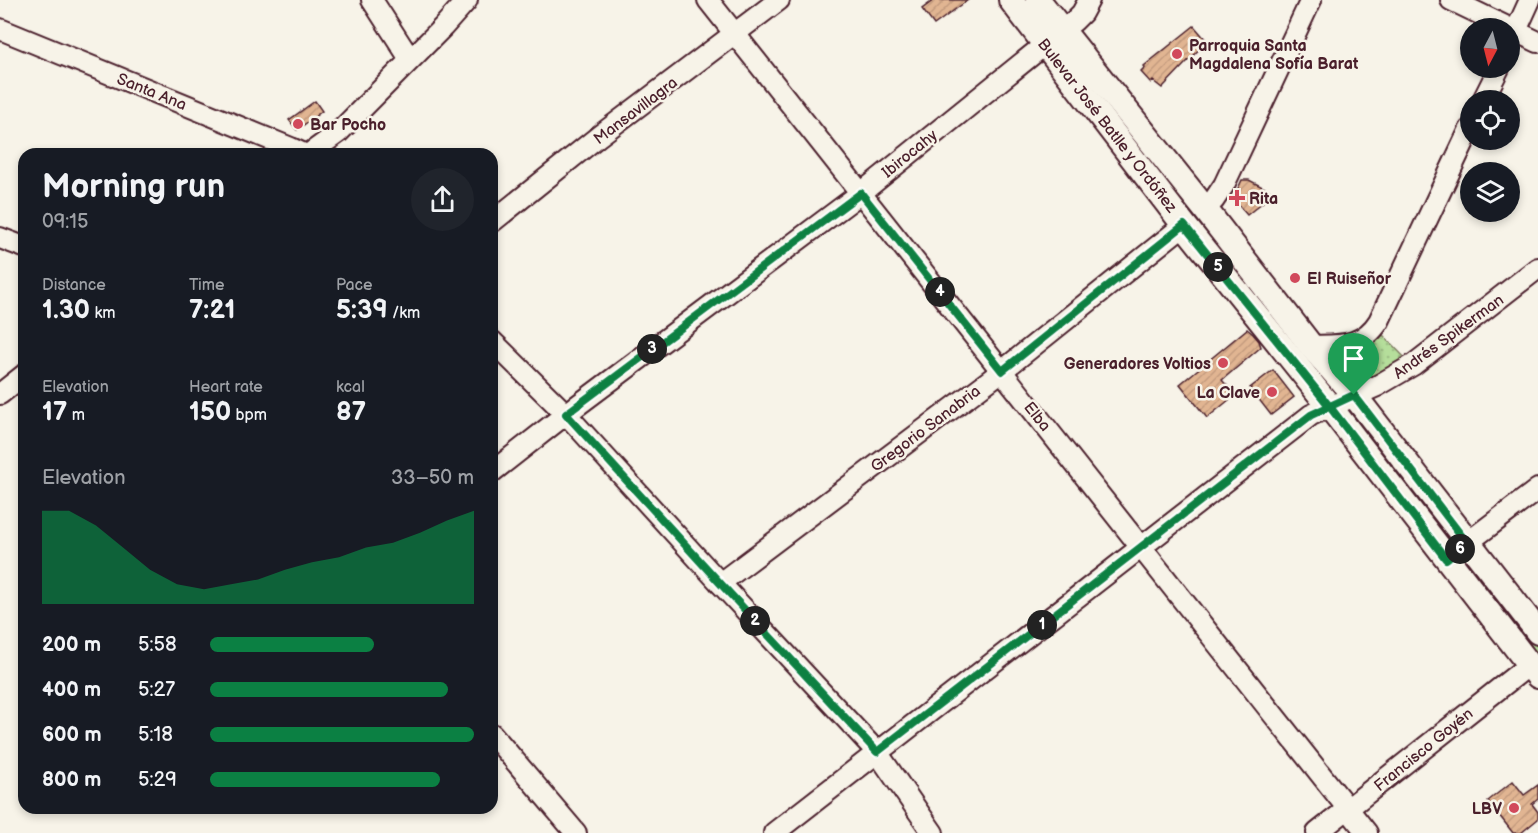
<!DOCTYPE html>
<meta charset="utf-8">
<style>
:root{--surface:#171b24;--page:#20242c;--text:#f1f3f6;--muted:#9ea1a6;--accent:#0b8043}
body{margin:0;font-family:"Balsamiq Sans",sans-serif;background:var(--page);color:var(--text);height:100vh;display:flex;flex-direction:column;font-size:22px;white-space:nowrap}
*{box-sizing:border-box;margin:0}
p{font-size:20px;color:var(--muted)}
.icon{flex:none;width:33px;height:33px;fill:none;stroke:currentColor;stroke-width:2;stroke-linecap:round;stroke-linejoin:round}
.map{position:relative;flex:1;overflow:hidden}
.details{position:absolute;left:18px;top:148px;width:480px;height:666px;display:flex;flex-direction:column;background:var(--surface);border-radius:18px;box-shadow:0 3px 9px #0003}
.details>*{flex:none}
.needle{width:39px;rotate:187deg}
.tools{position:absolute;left:1460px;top:18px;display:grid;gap:12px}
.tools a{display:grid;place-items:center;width:60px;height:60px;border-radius:50%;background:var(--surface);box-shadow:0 3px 9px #0003;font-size:30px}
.pin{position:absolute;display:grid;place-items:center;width:51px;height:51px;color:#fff;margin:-62px -26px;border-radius:50% 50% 50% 0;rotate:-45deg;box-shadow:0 0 6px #0007}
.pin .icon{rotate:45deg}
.km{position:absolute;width:30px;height:30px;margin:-15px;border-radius:50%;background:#222;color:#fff;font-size:16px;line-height:30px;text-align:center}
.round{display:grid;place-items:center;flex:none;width:63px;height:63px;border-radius:32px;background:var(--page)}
.head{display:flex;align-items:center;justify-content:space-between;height:102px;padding:0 24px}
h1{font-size:33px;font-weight:600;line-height:45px}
.metrics{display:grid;grid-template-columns:repeat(3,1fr);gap:9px;height:102px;padding:6px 24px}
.metrics div{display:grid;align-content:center}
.metrics b{font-size:26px;font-weight:600}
.metrics small{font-size:16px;font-weight:400}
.metrics p{font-size:16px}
.chart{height:168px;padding:12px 24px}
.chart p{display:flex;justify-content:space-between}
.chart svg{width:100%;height:108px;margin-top:6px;fill:var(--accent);opacity:.7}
ul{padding:0 24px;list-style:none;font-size:20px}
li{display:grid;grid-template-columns:96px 72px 1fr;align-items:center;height:45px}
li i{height:15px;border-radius:8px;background:var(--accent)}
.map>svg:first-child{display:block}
.grass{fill:url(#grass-tufts);stroke:#807e63;stroke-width:1.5}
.park{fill:url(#park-dots);stroke:#807e63;stroke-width:1.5}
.building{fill:url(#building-hatch);stroke:#4a1f2b;stroke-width:1.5}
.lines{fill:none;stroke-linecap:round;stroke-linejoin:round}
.minor-casing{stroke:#4a1f2b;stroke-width:24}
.major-casing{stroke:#4a1f2b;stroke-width:28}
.minor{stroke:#f7f3e8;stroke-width:20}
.major{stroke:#f7f3e8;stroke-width:24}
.route-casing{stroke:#fff;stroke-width:12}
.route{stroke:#0b8043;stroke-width:8}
.poi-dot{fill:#d1495b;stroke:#f7f3e8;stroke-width:2}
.labels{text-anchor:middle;stroke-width:5;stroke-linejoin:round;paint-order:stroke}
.poi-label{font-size:16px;font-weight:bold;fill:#4a1f2b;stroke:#f7f3e8;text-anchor:start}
.street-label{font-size:16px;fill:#4a1f2b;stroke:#f7f3e8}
</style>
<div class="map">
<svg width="1538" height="833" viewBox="0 0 1538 833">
<defs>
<pattern id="grass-tufts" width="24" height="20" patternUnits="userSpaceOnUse" patternTransform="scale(1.5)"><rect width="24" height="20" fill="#b5de9b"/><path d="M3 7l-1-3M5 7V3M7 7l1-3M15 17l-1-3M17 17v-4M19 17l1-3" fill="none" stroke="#9dbe86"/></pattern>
<pattern id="park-dots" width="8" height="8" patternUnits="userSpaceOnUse" patternTransform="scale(1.5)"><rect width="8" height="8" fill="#b5de9b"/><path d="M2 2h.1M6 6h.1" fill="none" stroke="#9dbe86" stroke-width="1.8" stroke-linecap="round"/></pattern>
<pattern id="building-hatch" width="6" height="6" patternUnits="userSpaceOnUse" patternTransform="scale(1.5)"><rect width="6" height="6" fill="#e1b592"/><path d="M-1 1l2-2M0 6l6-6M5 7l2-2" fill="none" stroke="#c39b7e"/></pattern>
</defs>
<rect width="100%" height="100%" fill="#f7f3e8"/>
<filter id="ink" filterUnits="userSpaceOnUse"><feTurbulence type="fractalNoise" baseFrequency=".0167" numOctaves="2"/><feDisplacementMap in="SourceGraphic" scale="12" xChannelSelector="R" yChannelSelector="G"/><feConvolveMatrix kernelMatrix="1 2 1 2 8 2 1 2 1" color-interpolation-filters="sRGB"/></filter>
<g filter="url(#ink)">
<!-- grass -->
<g class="grass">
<path d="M1352,407L1455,540L1451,544L1347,411Z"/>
<path d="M1468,559L1538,647V656L1464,562Z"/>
</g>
<!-- park -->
<path class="park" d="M1383,335L1408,361L1367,382L1358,381C1350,374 1342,360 1353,351C1358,347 1365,347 1371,344C1376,342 1379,338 1383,335Z"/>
<!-- building -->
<g class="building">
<path d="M934,0H968L934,25L922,9Z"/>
<path d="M1194,26L1207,41L1162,88L1153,81L1151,83L1141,72L1145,68L1144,66Z"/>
<path d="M315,101L322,111L297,130L289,120Z"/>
<path d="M1242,180H1249L1274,193L1247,215L1233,199Z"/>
<path d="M1247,329L1253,334L1259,341L1261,347L1222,380L1235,395L1207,418L1180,384Z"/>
<path d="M1273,370L1294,397L1271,415L1250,388Z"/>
<path d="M1513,781L1524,795L1538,785V799L1532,804L1538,812V819L1521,833H1513L1488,801Z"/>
</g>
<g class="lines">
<!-- minor casing -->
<g class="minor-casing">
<g id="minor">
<path d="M372,0L410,59"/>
<path d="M708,0L1367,833"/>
<path d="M1451,0L1538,42"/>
<path d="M0,29L291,148L304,154"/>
<path d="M1509,46L1530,0"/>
<path d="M1483,100L1499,68"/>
<path d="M309,154L338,133L443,27L467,0"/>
<path d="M1205,209L1214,200L1224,185L1311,0"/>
<path d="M492,222L599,136L779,0"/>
<path d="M0,238L24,247"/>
<path d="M492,341L566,414L720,583L877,752L933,833"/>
<path d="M1311,346C1339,345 1362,348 1379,321L1470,129"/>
<path d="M0,394L24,375"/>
<path d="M492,472L566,414L861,193L1074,21L1082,13L1089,0"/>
<path d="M1446,559L1538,489"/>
<path d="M720,583L1002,371L1184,225"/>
<path d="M492,734L576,833"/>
<path d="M774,833L1311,415L1377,386L1413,365L1538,268"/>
<path d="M1317,833L1529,665"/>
</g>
</g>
<!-- major casing -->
<g class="major-casing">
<g id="major">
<path d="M1011,0L1184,225L1330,407L1538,676"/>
<path d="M1038,0L1205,209L1311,346L1354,395L1538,632"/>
</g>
</g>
<!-- minor -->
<use href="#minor" class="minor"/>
<!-- major -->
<use href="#major" class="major"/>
</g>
</g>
<g class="lines" filter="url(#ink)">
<!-- route casing -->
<g class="route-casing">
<path id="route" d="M1354,395L1311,415L877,752L720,583L566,414L861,193L1002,371L1184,225L1330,407L1446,559L1467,543L1354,395"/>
</g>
<!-- route -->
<use href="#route" class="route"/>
</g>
<!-- markers -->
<g class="poi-dot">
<circle cx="1177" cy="54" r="6"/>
<circle cx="298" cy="124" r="6"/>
<path d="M1234 189h6v6h6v6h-6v6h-6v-6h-6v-6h6z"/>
<circle cx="1295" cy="278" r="6"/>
<circle cx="1223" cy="363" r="6"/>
<circle cx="1272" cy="392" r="6"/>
<circle cx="1514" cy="808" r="6"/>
</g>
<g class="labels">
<!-- poi labels -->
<g class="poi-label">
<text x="1189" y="51">Parroquia Santa<tspan x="1189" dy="18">Magdalena Sofía Barat</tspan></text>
<text x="310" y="130">Bar Pocho</text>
<text x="1249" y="204">Rita</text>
<text x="1307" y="284">El Ruiseñor</text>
<text x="1211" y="369" text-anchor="end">Generadores Voltios</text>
<text x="1260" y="398" text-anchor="end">La Clave</text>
<text x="1502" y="814" text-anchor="end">LBV</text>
</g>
<!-- street labels -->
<g class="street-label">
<text transform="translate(152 91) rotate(22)" y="6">Santa Ana</text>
<text transform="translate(635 110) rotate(-37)" y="6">Mansavillagra</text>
<text transform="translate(1108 125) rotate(52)" y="6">Bulevar José Batlle y Ordóñez</text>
<text transform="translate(909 153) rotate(-39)" y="6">Ibirocahy</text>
<text transform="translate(1448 336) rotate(-36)" y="6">Andrés Spikerman</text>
<text transform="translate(1038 416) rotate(51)" y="6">Elba</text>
<text transform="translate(925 428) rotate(-37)" y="6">Gregorio Sanabria</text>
<text transform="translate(1423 749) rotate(-39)" y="6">Francisco Goyén</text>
</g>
</g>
</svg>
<div class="tools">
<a><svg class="needle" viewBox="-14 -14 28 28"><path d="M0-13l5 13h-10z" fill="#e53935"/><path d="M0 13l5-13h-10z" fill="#9ea1a6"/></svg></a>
<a><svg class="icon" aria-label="locate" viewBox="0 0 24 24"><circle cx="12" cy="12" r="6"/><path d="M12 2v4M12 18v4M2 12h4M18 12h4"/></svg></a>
<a><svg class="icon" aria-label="layers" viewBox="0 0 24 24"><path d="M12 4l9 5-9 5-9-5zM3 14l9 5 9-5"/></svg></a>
</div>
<div class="pin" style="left:1354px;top:395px;background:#1e9e55"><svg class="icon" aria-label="arrive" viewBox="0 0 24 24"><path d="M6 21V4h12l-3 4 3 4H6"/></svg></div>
<b class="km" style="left:1042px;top:625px">1</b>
<b class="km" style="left:755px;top:621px">2</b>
<b class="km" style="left:652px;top:349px">3</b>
<b class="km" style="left:940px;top:292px">4</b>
<b class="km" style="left:1218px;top:267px">5</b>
<b class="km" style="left:1460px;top:549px">6</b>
<section class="details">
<div class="head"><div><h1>Morning run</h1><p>09:15</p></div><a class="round"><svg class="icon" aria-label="share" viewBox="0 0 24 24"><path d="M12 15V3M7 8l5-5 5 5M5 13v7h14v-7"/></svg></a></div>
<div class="metrics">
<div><p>Distance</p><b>1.30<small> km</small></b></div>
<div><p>Time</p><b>7:21</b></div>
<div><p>Pace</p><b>5:39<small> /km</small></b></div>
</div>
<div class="metrics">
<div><p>Elevation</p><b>17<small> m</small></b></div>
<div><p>Heart rate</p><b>150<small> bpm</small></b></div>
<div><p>kcal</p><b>87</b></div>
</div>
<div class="chart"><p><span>Elevation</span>33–50 m</p>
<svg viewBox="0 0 160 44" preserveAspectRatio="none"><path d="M0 44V6L10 6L20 12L30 21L40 30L50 36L60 38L70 36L80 34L90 30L100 27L110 25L120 21L130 19L140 15L150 10L160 6V44z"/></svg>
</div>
<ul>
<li><b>200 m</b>5:58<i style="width:62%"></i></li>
<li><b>400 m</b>5:27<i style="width:90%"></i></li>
<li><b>600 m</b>5:18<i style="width:100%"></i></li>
<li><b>800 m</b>5:29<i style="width:87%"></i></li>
</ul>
</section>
</div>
